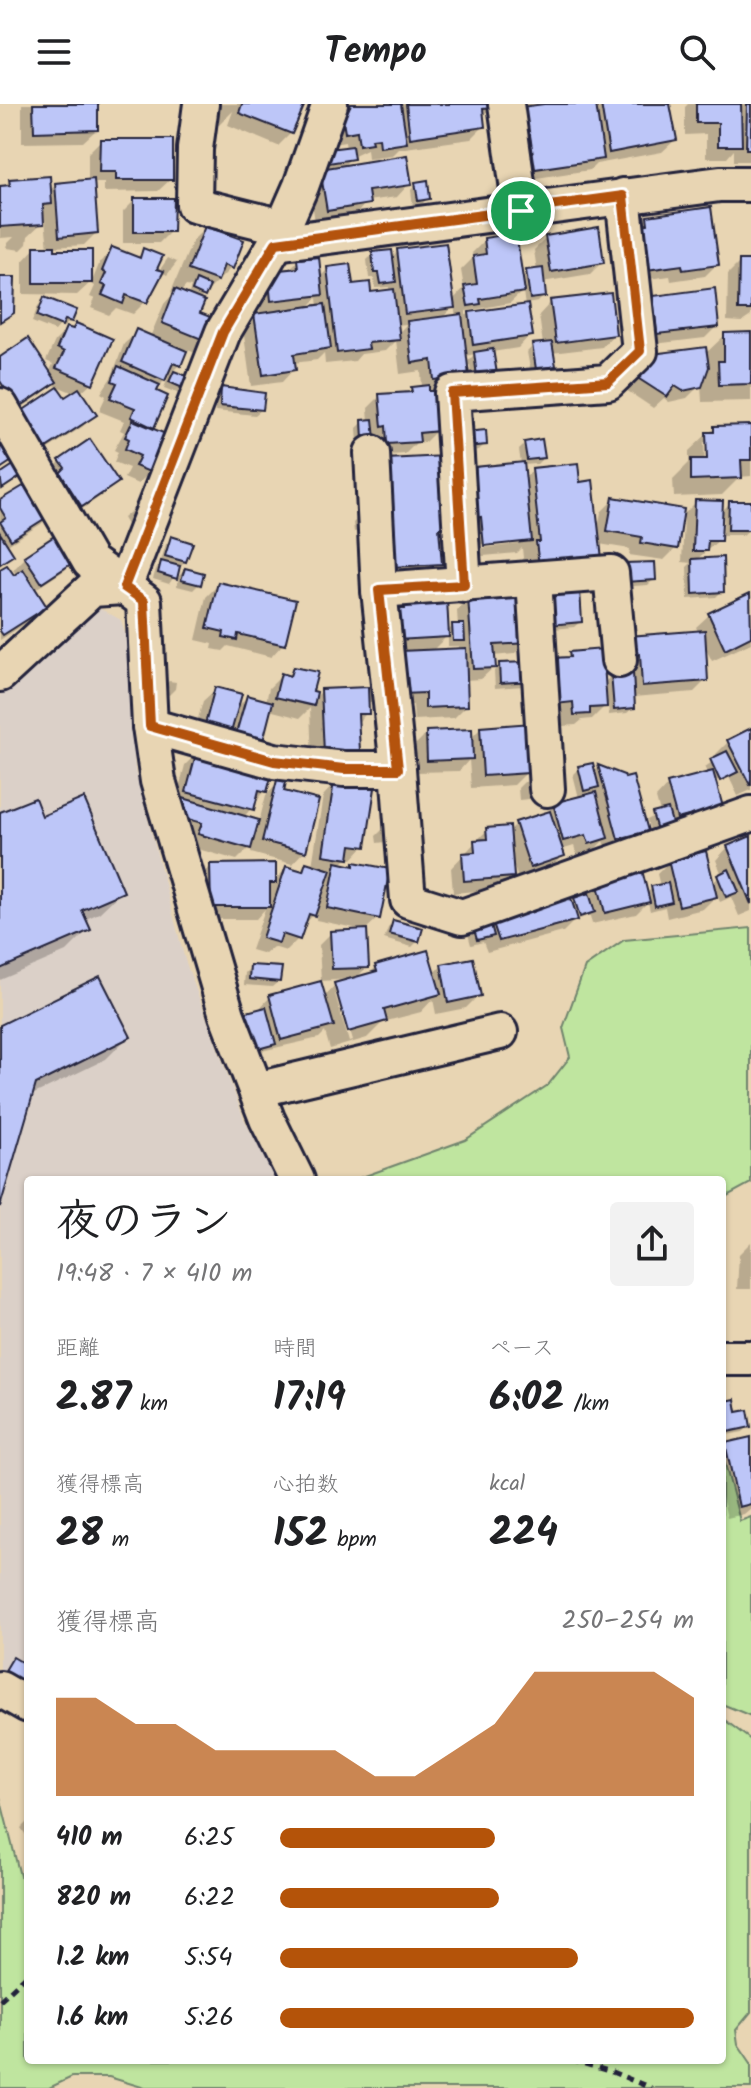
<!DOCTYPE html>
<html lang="ja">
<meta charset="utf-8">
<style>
:root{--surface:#fff;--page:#f2f2f2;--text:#202124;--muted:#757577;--accent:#b45309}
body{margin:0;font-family:Kalam,"Klee One",sans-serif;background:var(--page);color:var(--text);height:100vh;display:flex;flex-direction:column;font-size:30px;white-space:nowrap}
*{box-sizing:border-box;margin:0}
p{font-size:26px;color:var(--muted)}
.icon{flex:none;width:44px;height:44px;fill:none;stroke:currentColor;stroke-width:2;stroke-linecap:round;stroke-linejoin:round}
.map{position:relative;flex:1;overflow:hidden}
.sheet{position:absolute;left:24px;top:1072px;width:702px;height:888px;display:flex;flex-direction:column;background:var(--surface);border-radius:8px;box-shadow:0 2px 6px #0004}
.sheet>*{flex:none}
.pin{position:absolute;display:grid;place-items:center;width:68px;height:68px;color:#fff;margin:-34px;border:4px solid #fff;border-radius:50%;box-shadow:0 2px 8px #0007}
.round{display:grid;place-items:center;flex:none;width:84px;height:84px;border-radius:8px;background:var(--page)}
.summary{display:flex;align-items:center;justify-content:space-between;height:136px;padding:0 32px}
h1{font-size:44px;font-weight:800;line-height:60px}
.figures{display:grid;grid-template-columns:repeat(3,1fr);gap:12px;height:136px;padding:8px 32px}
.figures div{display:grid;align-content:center}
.figures b{font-size:40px;font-weight:800}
.figures small{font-size:22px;font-weight:400}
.figures p{font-size:22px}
.chart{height:224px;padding:16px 32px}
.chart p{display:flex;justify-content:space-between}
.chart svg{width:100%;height:144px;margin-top:8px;fill:var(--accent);opacity:.7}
ul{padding:0 32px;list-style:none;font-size:26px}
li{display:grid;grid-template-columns:128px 96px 1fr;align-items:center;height:60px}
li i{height:20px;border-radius:10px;background:var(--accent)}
header{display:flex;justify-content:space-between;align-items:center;height:104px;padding:0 32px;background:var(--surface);font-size:36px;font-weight:800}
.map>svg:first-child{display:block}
.built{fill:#dbd0c8}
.green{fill:#bfe59f;stroke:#70846d;stroke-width:2}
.shadow{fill:#0003;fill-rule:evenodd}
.building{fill:#bdc6f8;stroke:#22223b;stroke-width:2}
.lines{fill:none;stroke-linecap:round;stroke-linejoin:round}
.minor-casing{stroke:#22223b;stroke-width:40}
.path{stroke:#22223b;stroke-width:5;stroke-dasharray:8 6;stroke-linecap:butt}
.minor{stroke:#e8d5b3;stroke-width:34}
.route-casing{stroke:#fff;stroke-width:16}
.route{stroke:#b45309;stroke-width:10}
</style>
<header><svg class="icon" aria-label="menu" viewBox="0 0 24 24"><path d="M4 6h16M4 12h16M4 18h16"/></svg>Tempo<svg class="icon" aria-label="search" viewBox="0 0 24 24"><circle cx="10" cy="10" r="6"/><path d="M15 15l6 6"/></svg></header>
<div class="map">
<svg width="751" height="1984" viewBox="0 0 751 1984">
<rect width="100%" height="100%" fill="#e8d5b3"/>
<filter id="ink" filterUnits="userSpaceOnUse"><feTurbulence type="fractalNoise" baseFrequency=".0125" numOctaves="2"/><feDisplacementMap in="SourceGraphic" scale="16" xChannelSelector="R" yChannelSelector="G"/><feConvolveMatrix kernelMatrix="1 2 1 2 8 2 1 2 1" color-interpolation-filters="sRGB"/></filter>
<g filter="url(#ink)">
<!-- built -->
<path class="built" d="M101,505L121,516L127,537L135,666L185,856L244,1015L276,1076H28V1592L0,1576V586L83,510Z"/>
<!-- green -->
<g class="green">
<path d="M751,824V1079L725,1093L722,1099V1076H354L465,1036L548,981L570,953L563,924L585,863L624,836Z"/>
<path d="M722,1348L740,1417L751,1413V1612L722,1600Z"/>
<path d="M722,1614L751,1636V1908L736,1926L738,1940L751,1959V1984H145L109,1973H72L49,1984H0V1693L20,1772L28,1775V1956H722Z"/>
</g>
<!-- shadow -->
<g class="shadow">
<path d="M22,0H96V26L83,38L22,39Z"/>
<path d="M203,0H303L291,29L278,42L228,21L233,7L219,21L199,16Z"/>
<path d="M348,0H490L491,3L482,13L483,23L471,35L398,45L392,51L368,54L367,45L352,52L343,63L409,80L397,93L367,97L355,112L315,118L309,79L319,64L346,45L345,38L333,40L344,4Z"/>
<path d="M507,0H532L527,4L546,0H594L595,8L602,1L610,0H668L675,36L662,48L596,60L590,66L523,76L510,17L527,1L507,3Z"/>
<path d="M688,0H751V57H734V46L727,54H706V30L685,31V3Z"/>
<path d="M100,37L171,75L158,87L104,88V79H92L96,129L84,141L53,143V148H90V179L77,191L23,190V157L35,144H48L45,116L28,132L27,140L21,146L7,144L8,139L14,133L0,134V84L10,77L49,87L56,81L88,78V49Z"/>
<path d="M416,80L428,94L422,100L413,102L411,86Z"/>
<path d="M135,96L171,127L159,139H123V108Z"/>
<path d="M648,114L717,160L705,172L671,177L670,172L634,177L635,126Z"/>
<path d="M205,124L231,164L198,197L197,210L207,237L195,249L186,245L179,261L172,268L189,275L185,284L180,290L164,284L170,269L155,288L166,293L151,326L150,368L138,380L124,374L129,364L114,358L118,348L114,346L124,328L120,326L124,317L99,307L106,292L101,289L112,272L124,240L137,228L150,233L164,200L174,189L171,188L193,136ZM186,182L191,183L188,192L180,189Z"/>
<path d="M546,134L602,158L590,170L542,178L544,192L538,198L526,200L530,231L518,244L492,248L472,278L470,261L466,262L455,284L435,286L437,326L425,338L416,339L405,350L376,352L358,341L357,324L363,318H369L368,304L380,292L406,290L412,285L422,284L421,267L400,270L396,236L385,247L361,250L355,257L325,260L324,249L317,256L293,259L294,265L282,278L251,282L243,224L255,212L260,211L258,191L298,157L319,174L328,165L351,182L369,190L389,188V183L375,184L374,174H369L367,156L373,150L391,154L398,147L452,197L464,184L461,166L473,154L472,149L485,136L521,174L527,168L537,167L534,146ZM523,187L525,203L466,211V207L510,199ZM317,194L318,203L307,204ZM454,202L456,213L441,215ZM407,220L397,230L396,221ZM475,250L466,259L465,252Z"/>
<path d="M112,146L136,155L144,146L155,166L159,167L168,154L177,158L167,171L161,168L145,198L133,210L116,204L109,211L91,204L95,195L90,193L95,182L91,180L100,158Z"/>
<path d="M740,158H751V212L742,218L727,217L728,170Z"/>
<path d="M653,194L717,222L705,234L645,241L641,206Z"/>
<path d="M44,196L70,217L64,223L60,221L55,227L32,218L38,202Z"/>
<path d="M551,198L614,230L602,243L552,249L554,261L548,267L531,270L527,248L533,242L543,241L539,211Z"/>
<path d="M76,221L91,279L80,289L94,311L82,323L34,354L11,320L74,289L52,280L42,290L5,315L0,307V256L49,269L53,260L46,257L55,237L67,225L71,227Z"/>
<path d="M751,230V297L702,298L701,280L687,294L669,298L664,294L653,304L626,286L640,264L705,250L725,231Z"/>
<path d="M222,286L261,306L255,311L215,307L216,291Z"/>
<path d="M751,323V372L740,373L722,391L674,393L673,375L689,359V347L707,330L715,324ZM704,338H708L709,365H705Z"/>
<path d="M459,335L485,340L479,346L460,348Z"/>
<path d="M525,340L543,354L537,360L522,361L524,375L533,366L578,380L598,425L601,408L613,396L681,413L696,398L720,409L730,399L751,406V455H749V426L743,431H723L724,412H720L719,436L695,457L722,487L716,493L688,495L687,463L691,459L682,458L684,414H681L676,444L664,456L629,451L630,445L599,440L522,479L519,458L523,454L522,444L517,449L472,453L463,377L476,365L521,360L519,346ZM519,436V440L474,445V441Z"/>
<path d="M61,357L116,378L104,390L69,414L48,369Z"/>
<path d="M369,375L446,423L438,431L440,459L422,477L375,479Z"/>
<path d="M0,398L53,408L41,420L6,442L12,451L0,462Z"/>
<path d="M135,404L139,410L127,421L123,414Z"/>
<path d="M359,413L361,427L354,428L353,419Z"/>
<path d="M172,434L185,457L169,480L153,475L156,465L163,458L161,457L166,440Z"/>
<path d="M77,453L65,466L34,486L44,503L32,515L0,536V468L13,474L17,471L13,466L25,454Z"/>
<path d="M185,466L199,480L193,486L177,482L179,472Z"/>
<path d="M619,467L654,475L648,481L620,483Z"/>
<path d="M219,480L283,540L271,553L228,542L223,547L212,545L213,540L196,536L206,493Z"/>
<path d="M749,492L751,539L712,557L703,539L706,576L694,588L633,593V604L627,609L609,611L608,599L592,615L582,616L576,621L562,622V610L544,611L564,556L570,550L603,580L612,571L617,546L699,529L696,523L709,511Z"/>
<path d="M469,495L526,538L514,550L493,552L494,563L481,575L465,576L466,602L454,614L414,616L413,601L390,602L388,562L404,546L384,547L396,507L405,499L446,529L453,522H458L457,507ZM448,531V542H459V546L431,548Z"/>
<path d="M542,496L580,518L574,523L544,526Z"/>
<path d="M528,560L524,582L495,584L494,567L500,561Z"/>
<path d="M293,565L314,595L322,587L366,585L371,580H379V592L374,598H367V609L357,619L358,646L346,659L312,660L310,604L300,614L269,606L260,640L192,636L203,597L216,585L236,605L247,593L266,598L269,584L281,572L286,573Z"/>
<path d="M169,577L176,578L175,585L169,591L162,590L163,583Z"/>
<path d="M480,625L527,668L514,681L471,684L469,656L459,667L415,668L414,642L427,629L470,635Z"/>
<path d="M751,626V686L738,692L728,671L711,679L720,703L653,738L647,716L660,709L656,694L668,681L709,670L705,663L718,654L716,650L728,638Z"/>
<path d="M197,649L265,687L244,713L259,718L266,691L278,678L304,747L292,760L251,749L253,740L237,756L187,742L175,700L185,661Z"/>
<path d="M579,664L593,669L598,664L622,672L646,726L633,739L606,746L603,737L594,746L577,751L574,742L561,746L562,752L550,764L518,775L513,759L512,773L500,785L453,789L451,764L487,726L509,727L516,720L545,710L555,701L579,694L573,670Z"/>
<path d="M534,677L535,689L529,695L519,696L518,684L524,678Z"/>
<path d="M335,679L364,742L352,755L347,754L340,761L352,763L355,760L378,814L365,826L367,863L354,876L367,872L376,863L433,870L442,862L479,891L466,904L436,910L433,895L421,908L383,918L367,934L330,945L325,928L319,934L248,950L258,906L270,893H324L335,881L350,875L321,877L319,841L331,829L364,826L316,816L317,807L303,822L298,835L286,847L273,843L265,850L251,846L265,805L256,815H199V774L211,762L274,777L287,764L298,768L306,760L312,762L323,692ZM335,890H339L353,937L349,938Z"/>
<path d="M0,711L41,715L122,787L99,809L84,816L88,826L66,848L0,876Z"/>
<path d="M391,725L392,732L386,738L377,739L376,732L382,726Z"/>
<path d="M751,734V807L739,812L731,793L720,798L717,791L703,805L667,814L665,803L650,807L648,798L636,810L592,820L589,808L570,813L571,817L588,812L574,817L563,828L487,848L483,838L471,841L468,830L474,824L571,800L586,792L584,787L597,775L646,790L652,784L660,782L657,770L669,758L712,779L722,771L716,756L728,743Z"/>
<path d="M394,818L418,837L412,843L384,835L388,824Z"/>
<path d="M251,863L278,878L272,883L244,881L245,869Z"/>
<path d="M0,923L128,933L106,955L30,992L0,1096Z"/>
<path d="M751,1138V1185H737L739,1150Z"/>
<path d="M733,1298L736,1310L749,1322L743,1328L722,1332V1300Z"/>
<path d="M751,1334V1404L744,1410L727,1414L722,1392V1345L726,1341Z"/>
<path d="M28,1717V1734L21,1724Z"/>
</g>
<!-- building -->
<g class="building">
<path d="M33,0H98V26L34,28Z"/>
<path d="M242,0H305L292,30L239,9Z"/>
<path d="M351,0H401L407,39L380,43L379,34L371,35L372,39L359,41L357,27L345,29L343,17Z"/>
<path d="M406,0H492L493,4L483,5L485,23L410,34Z"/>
<path d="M544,0H596L604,55L535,65L530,31H525L521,3Z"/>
<path d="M601,0H670L677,36L609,49Z"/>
<path d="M696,0H741L742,42H718V19H696Z"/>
<path d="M747,0H751V45H746Z"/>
<path d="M100,35H173V76H116V68H99Z"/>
<path d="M352,42L354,55L322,60L329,45Z"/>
<path d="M407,51L412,81L368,87L370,100L327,107L320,65Z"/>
<path d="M50,72L52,100L43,101L44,120L0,123V82L10,81L9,75Z"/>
<path d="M94,75L98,129L59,133L55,79Z"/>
<path d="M428,76L430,95L418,97L415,78Z"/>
<path d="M134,94H174L173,128H134Z"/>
<path d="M711,103L719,161L683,166L682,161L646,166L640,121L648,120L647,112Z"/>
<path d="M205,122L244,136L233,165L224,161L218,177L188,166Z"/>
<path d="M599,123L604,159L551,168L545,132Z"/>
<path d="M516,129L525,188L480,195L481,200L468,202L464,182L477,180L473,152L486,150L484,134Z"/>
<path d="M446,139L455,204L405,210L397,145Z"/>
<path d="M34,142H55V146H92V179H34Z"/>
<path d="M112,143L140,154L143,144L163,152L157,165L164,167L147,199L126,191L123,200L102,191L106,182L101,180L106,169L102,167Z"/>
<path d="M392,146L396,178L381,180L379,169H374L372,148Z"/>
<path d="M319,153L323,191L271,197L269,176L279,166L298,164L297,155Z"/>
<path d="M739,156H751V206H738Z"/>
<path d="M350,160L353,180L370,178L371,188L394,185L400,236L368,239L369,245L337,249L327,163Z"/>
<path d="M543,164L546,193L530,195L526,166Z"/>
<path d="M0,173H15L14,209L0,218Z"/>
<path d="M196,176L210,182L205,193L192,187Z"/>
<path d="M715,184L719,223L657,230L653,192Z"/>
<path d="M175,185L205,197L200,209L218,216L209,238L162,219Z"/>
<path d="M611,189L616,231L556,239L550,196Z"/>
<path d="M44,193L77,206L72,218L65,216L62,222L37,212Z"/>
<path d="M325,200L331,244L294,250L296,266L263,271L254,210Z"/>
<path d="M528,200L533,232L473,241L469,208Z"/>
<path d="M462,210L469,272L434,276L432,256L412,259L407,217Z"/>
<path d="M76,219L113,235L93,280L56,264L64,248L57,244L66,223L73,225Z"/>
<path d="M136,225L187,247L181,262L173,259L165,277L122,258Z"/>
<path d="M751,228V280L719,281L718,257H724V229Z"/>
<path d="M28,234L57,278L18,304L0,277V253Z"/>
<path d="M552,238L556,262L536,265L532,240Z"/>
<path d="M706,243L709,263L702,283L683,287L675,282L667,293L636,273L652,250Z"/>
<path d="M493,245L497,270L477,273L474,248Z"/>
<path d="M118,262L160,281L157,287L168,292L154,324L131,313L135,304L110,294L117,279L112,277Z"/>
<path d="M174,267L192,274L187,286L169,278Z"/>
<path d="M429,281V287H437L439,327L419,329L420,338L387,340L386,322L382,323L379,290L412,288L411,283Z"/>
<path d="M58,283L65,293L79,284L97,311L46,344L22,307Z"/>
<path d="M221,283L265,289L263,306L220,302Z"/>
<path d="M373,315L375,335L363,336L362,316Z"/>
<path d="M133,316L168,331L152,369L135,362L140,352L125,345L129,335L125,333Z"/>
<path d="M751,321V356H741L742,374L691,376V355H707L706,328H714V322Z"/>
<path d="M486,326L487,341L465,343L464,328Z"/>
<path d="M0,331L7,341L3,344L12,357L0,365Z"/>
<path d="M90,335L119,378L82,403L60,369L65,364L59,356Z"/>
<path d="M542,335L545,354L527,356L524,338Z"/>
<path d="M445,352L448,424H439L442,460L392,463L386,355Z"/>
<path d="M21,356L29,367L2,385L0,370Z"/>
<path d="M524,358L532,437L484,442L481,413L474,414L470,373L476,372L475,363Z"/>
<path d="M578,359L580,378L593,376L602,455L539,462L536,438H540L532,364Z"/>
<path d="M35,375L55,408L11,436L0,418L6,414L0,404V396Z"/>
<path d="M613,393L684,405L678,445L641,439L642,433L607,427Z"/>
<path d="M695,396L723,397L721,437H708L707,447H693Z"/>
<path d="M729,397H751V426H728Z"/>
<path d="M62,427L80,454L42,479L24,452Z"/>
<path d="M0,429L14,451L0,460Z"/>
<path d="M171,432L193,439L186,458L165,452Z"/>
<path d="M723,453L724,488L693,490L692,455Z"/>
<path d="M161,457L180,462L177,475L158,469Z"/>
<path d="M655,458L656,476L625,478L624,459Z"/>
<path d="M7,461L14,471L23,465L47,503L3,531L0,527V465Z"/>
<path d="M185,464L204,469L201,481L181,476Z"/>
<path d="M218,478L296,496L285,541L238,530L237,536L223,533L224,528L207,524Z"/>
<path d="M580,486L582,518L549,521L547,488Z"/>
<path d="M525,489L528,539L494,541L496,564L473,565L468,493Z"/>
<path d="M750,489L751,533L725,546L708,509Z"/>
<path d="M447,495L449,533L396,536L394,505H405L404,497Z"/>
<path d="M452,520H464L465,537H453Z"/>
<path d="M705,526L708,577L642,582L640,550L631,551L629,532Z"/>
<path d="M466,544L468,602L425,604V589L402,590L400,547Z"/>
<path d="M603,545L607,603L590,604V610L574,611L573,598L556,600L552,554L570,553L569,548Z"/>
<path d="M530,558L532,577L500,579L499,559Z"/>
<path d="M293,563L318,568L313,587L317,588L314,602L275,593L281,569L290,572Z"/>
<path d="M633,568L635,604L614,606L611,569Z"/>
<path d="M215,583L242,590L230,632L204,624Z"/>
<path d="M368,583L369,610H358L360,647L324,649L321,585Z"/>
<path d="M247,591L273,598L262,641L235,633Z"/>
<path d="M532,619L534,653H528L529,669L483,672L480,623Z"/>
<path d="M751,624V681H750L727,636Z"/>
<path d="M472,625L473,655L427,657L426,627Z"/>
<path d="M197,646L272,670L267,688L259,686L254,706L186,688Z"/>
<path d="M727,647L738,668L720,677L710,655Z"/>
<path d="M593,659L599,683L584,687L578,662Z"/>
<path d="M598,661L624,671L625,674L633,672L648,727L618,735Z"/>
<path d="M713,667L723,703L677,715L667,679Z"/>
<path d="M277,676L286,678L284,687L319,696L306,748L262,737Z"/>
<path d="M334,677L375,684L366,743L351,741L349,755L323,751Z"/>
<path d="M596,688L608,734L589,740L586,731L563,737L553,699Z"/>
<path d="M35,694L42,712L84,694L124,788L82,806L91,826L0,865V708Z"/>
<path d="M183,694L259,716L251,745L198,730L202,719L188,715Z"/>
<path d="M668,705L675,729L659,733L652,709Z"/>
<path d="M550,707L565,752L530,764L515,718Z"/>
<path d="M510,722L514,773L464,777L462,749L475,748L474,736L487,735L486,724Z"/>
<path d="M751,732V800L727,742Z"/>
<path d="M706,747L717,793L679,802L668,756Z"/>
<path d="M306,758L331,766L315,812L309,810L300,836L282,830L279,839L262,834L286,762L303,767Z"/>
<path d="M336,758L354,762V758L390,765L380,815L327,804Z"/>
<path d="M276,759V779H270V803H211L210,760Z"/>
<path d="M729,765L739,788L726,793L717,771Z"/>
<path d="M642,766L650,798L605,809L596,773Z"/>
<path d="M668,779L672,798L655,802L651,782Z"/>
<path d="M568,785L578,816L499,837L490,810Z"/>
<path d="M589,789L595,808L580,813L574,794Z"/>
<path d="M393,816L423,824L419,838L389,830Z"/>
<path d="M490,817L494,832L477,836L473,822Z"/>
<path d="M367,825L369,864L332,865L330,827Z"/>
<path d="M428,846L441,890L384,906L387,917L348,928L334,879L377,867L375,861Z"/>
<path d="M473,854L481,892L448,899L441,860Z"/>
<path d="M250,861L282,863L280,878L249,875Z"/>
<path d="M100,872L131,933L36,980L0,1103V921Z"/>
<path d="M321,877L334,922L281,936L269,891Z"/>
<path d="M266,903L276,940L254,946L243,909Z"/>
<path d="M735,1295L737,1308L748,1306L751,1323L723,1329L722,1298Z"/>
<path d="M751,1333V1400L739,1403L725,1339Z"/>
<path d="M13,1553L28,1562V1585L1,1573Z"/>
</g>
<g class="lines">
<!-- minor casing -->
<g class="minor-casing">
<g id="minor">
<path d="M201,0L195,45L194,101L283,123"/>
<path d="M506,0L521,107"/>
<path d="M276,139L720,80H751"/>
<path d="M0,302L90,458L144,497L150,622L158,677L227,911L267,1015L297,1076"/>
<path d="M372,349L379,486L398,665L408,796L462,813L751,710"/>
<path d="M534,475L547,685"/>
<path d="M464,481L452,289L608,278L640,247L623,92"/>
<path d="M124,483L223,228L276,139L301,82L330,0"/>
<path d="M379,486L611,469L619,556"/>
<path d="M0,570L92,485L124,483"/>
<path d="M150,622L274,657L344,665H398"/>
<path d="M256,986L500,928"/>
<path d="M722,1254H751"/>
<path d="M0,1585L28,1601"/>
</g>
</g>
<!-- path -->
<g class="path">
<path d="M0,1896L28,1870"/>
<path d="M571,1956L612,1968L651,1984"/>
</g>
<!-- minor -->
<use href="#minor" class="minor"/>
</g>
</g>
<g class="lines" filter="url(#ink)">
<!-- route casing -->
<g class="route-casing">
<path id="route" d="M623,92L640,247L608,278L452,289L464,481L379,486L398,665H344L274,657L150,622L144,497L124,483L223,228L276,139Z"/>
</g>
<!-- route -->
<use href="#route" class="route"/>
</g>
</svg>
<div class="pin" style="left:521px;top:107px;background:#1e9e55"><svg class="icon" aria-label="arrive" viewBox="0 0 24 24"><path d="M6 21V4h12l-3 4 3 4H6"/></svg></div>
<section class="sheet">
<div class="summary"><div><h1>夜のラン</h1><p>19:48 · 7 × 410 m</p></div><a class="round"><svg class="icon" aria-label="share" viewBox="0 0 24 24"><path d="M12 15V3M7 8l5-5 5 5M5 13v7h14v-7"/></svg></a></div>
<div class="figures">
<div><p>距離</p><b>2.87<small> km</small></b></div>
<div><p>時間</p><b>17:19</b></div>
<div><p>ペース</p><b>6:02<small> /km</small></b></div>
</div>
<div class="figures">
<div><p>獲得標高</p><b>28<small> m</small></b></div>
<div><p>心拍数</p><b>152<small> bpm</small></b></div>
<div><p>kcal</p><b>224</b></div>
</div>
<div class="chart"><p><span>獲得標高</span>250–254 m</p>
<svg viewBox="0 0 160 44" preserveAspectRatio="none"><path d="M0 44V14L10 14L20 22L30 22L40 30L50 30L60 30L70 30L80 38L90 38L100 30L110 22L120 6L130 6L140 6L150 6L160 14V44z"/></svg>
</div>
<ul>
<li><b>410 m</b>6:25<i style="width:52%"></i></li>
<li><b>820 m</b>6:22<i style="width:53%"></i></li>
<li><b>1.2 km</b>5:54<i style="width:72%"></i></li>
<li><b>1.6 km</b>5:26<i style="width:100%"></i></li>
</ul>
</section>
</div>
